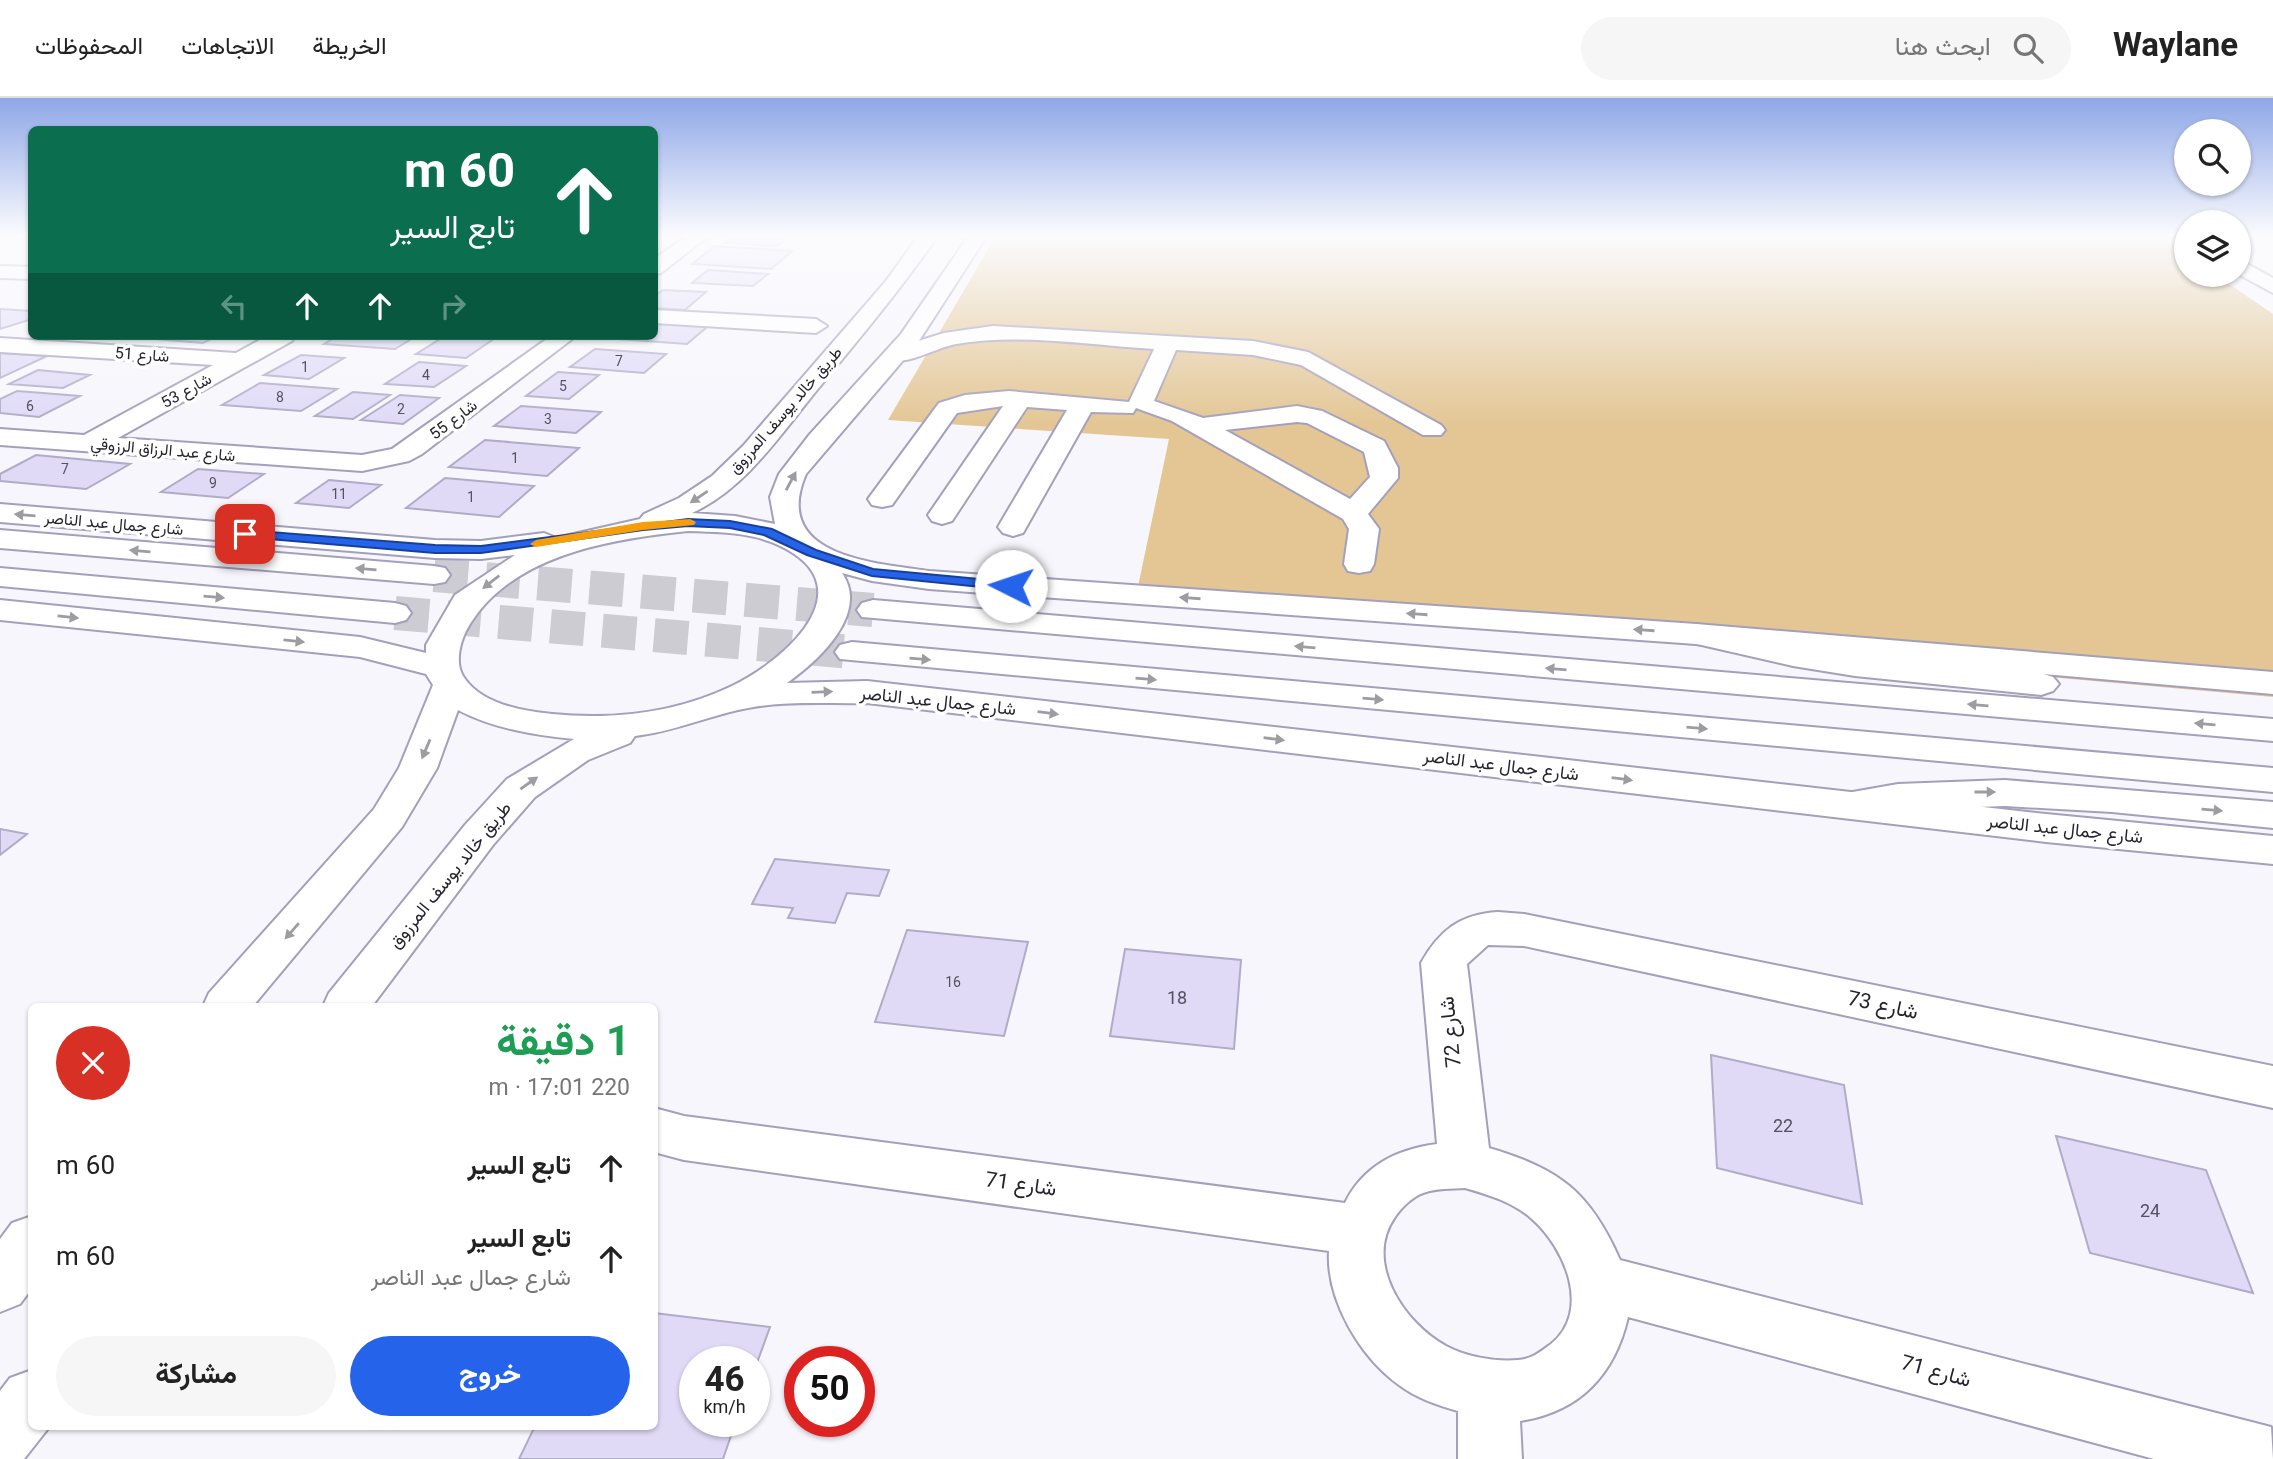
<!DOCTYPE html>
<html lang="ar">
<head>
<meta charset="utf-8">
<style>
	:root { --surface:#fff; --page:#f6f6f6; --text:#222; --muted:#767676; --line:#e0e0e0; --accent:#2563eb }
	body { margin:0; font-family:Georgia,Vazirmatn,serif; background:var(--page); color:var(--text); direction:rtl; height:100vh; display:flex; flex-direction:column; font-size:26px; white-space:nowrap }
	* { box-sizing:border-box; margin:0 }
	p { font-size:23px; color:var(--muted) }
	.icon { flex:none; width:38px; height:38px; fill:none; stroke:currentColor; stroke-width:2; stroke-linecap:round; stroke-linejoin:round }
	.map { position:relative; flex:1; overflow:hidden; direction:ltr }
	.panel { position:absolute; left:28px; top:905px; width:630px; height:427px; display:flex; flex-direction:column; background:var(--surface); border-radius:10px; box-shadow:0 2px 5px #0004; direction:rtl }
	.panel>* { flex:none }
	.guide { position:absolute; left:28px; top:28px; width:630px; height:214px; border-radius:10px; box-shadow:0 2px 5px #0004; direction:rtl; background:#0b6e4f; color:#fff; overflow:hidden }
	.tools { position:absolute; left:2174px; top:21px; display:grid; gap:14px }
	.tools a { display:grid; place-items:center; width:77px; height:77px; border-radius:50%; background:var(--surface); box-shadow:0 2px 5px #0004; font-size:35px }
	.speed { position:absolute; left:679px; top:1248px; display:flex; gap:14px; font-size:35px; font-weight:700; text-align:center }
	.speed>* { display:grid; place-content:center; width:91px; height:91px; border-radius:50%; background:var(--surface); box-shadow:0 2px 5px #0004; line-height:1 }
	.speed small { font-size:18px; font-weight:400 }
	.speed .limit { border:10px solid #d22; background:#fff; color:#111 }
	.pin { position:absolute; display:grid; place-items:center; width:60px; height:60px; color:#fff; margin:-30px; border-radius:14px; box-shadow:0 4px 10px #0006 }
	.me { position:absolute; width:77px; margin:-38px; rotate:274deg; stroke-linejoin:round; filter:drop-shadow(0 0 5px #0008) }
	.turn { display:flex; align-items:center; gap:24px; height:147px; padding:0 28px; font-size:32px }
	.turn .icon { width:91px; height:91px; stroke-width:2.5 }
	.turn b { display:block; font-size:49px; line-height:60px }
	.lanes { display:flex; align-items:center; height:66px; padding:0 28px; background:#0003; justify-content:center; gap:35px; direction:ltr }
	.lanes .off { opacity:.35 }
	.round { display:grid; place-items:center; flex:none; width:74px; height:74px; border-radius:37px; background:var(--page) }
	.headline { display:flex; align-items:center; justify-content:space-between; height:119px; padding:0 28px }
	h1 { font-size:42px; font-weight:700; line-height:52px; color:#1e9e55 }
	.button { display:flex; gap:14px; margin-top:auto; padding:14px 28px }
	.button a { flex:1; height:80px; border-radius:42px; background:var(--accent); color:#fff; font-size:28px; font-weight:700; line-height:80px; text-align:center }
	.button a+a { background:var(--page); color:var(--text) }
	ul { padding:0; list-style:none }
	li { display:flex; align-items:center; gap:21px; height:91px; padding:0 28px }
	li div { flex:1 }
	li b { display:block; font-size:26px }
	li em { font-style:normal }
	header { display:flex; align-items:center; gap:42px; box-sizing:border-box; height:98px; padding:0 35px; background:var(--surface); border-bottom:2px solid var(--line) }
	header strong { font-size:33px }
	nav { display:flex; gap:38px; margin-inline-start:auto; font-size:24px }
	.search { width:490px; height:63px; background:var(--page); display:flex; align-items:center; gap:18px; box-sizing:border-box; padding:0 24px; border-radius:38px; color:var(--muted); font-size:26px }
	.map>svg:first-child { display:block }
	.green { fill:#e3c694 }
	.building { fill:#e0daf7; stroke:#b0abc6; stroke-width:2 }
	.lines { fill:none; stroke-linecap:round; stroke-linejoin:round }
	.highway-tunnel { stroke:#cdccd3; stroke-width:34; stroke-dasharray:34 18; stroke-linecap:butt }
	.minor-casing { stroke:#a49fba; stroke-width:4 }
	.major-casing { stroke:#a49fba; stroke-width:4 }
	.highway-casing { stroke:#a49fba; stroke-width:4 }
	.minor { fill:#fff; fill-rule:evenodd }
	.major { fill:#fff; fill-rule:evenodd }
	.highway { fill:#fff; fill-rule:evenodd }
	.oneway { fill:#9d9ca0 }
	.route { fill:#2563eb; stroke:#184099; stroke-width:2 }
	.slow { fill:#f59e0b }
	.labels { text-anchor:middle; stroke-width:7; stroke-linejoin:round; paint-order:stroke }
	.number-label { font-size:14px; fill:#545160 }
	.far-street-label { font-size:16px; fill:#25232d; stroke:#fff }
	.street-label { font-size:18px; fill:#25232d; stroke:#fff }
	.near-number-label { font-size:18px; fill:#545160 }
	.near-street-label { font-size:21px; fill:#25232d; stroke:#fff }
</style>
</head>
<body>
<header>
<strong>Waylane</strong>
<div class="search"><svg class="icon" aria-label="search" viewBox="0 0 24 24"><circle cx="10" cy="10" r="6"/><path d="M15 15l6 6"/></svg>ابحث هنا</div>
<nav><a>الخريطة</a><a>الاتجاهات</a><a>المحفوظات</a></nav>
</header>
<div class="map">
<svg width="2273" height="1361" viewBox="0 0 2273 1361">
	<rect width="100%" height="100%" fill="#f7f6fc"/>
	<!-- green -->
	<path class="green" d="M997 136H2157L2186 156V177H2216L2273 216V599L1136 498 1169 341 888 322Z"/>
	<!-- building -->
	<path class="building" d="M735 136H791L777 148 723 145Z
		M715 148 792 153 771 171 692 166Z
		M708 172 768 176 753 188 692 185Z
		M663 192 706 194 685 212 654 210V198Z
		M0 211 32 213V221L0 231Z
		M654 220 713 224 687 246 603 240 654 238Z
		M119 238H217L203 245Z
		M338 238H416L395 251 324 246Z
		M445 238H465L495 240 466 260 416 256Z
		M595 251 666 256 644 275 570 269Z
		M0 255 47 258 0 280Z
		M301 257 344 260 309 281 264 277Z
		M419 264 466 268 434 289 385 286Z
		M38 272 90 277 63 290 9 286Z
		M558 274 599 277 569 301 526 298Z
		M260 285 337 291 301 313 222 307Z
		M17 293 80 298 39 319 0 315V301Z
		M353 294 390 297 353 321 315 318Z
		M400 297 439 300 403 326 361 322Z
		M521 308 601 314 576 335 494 328Z
		M485 342 579 350 547 378 449 369Z
		M36 357 130 366 86 391 0 383V376Z
		M198 371 264 376 228 400 161 394Z
		M445 380 534 388 499 419 406 410Z
		M329 382 381 387 349 410 296 405Z
		M0 731 27 736 0 757Z
		M775 761 889 772 879 798 847 795 835 825 788 820 793 810 752 806Z
		M907 832 1028 844 1004 938 875 924Z
		M1125 851 1241 862 1234 951 1110 938Z
		M1711 957 1844 987 1862 1106 1717 1070Z
		M2056 1038 2206 1072 2253 1195 2090 1155Z
		M654 1215 770 1229 754 1273V1264H695V1323H736L723 1361H519L535 1328H654Z"/>
	<g class="lines">
		<!-- highway-tunnel -->
		<path class="highway-tunnel" d="M434 477 873 512
			M395 515 852 554"/>
		<!-- minor casing -->
		<g class="minor-casing">
			<path id="minor" d="M690 136H711L661 175 654 177V161Z
				M2238 161 2273 180V195L2238 176Z
				M0 168 32 169V181L0 180Z
				M654 212 816 221 827 228 816 235 654 225Z
				M993 228 1253 243 1308 254 1441 327 1445 332 1441 337H1423L1301 267 1253 257 1176 252 1154 303 1203 320 1297 308 1322 313 1384 343 1398 370V380L1368 416 1379 431 1374 466 1370 473 1359 475 1348 473 1344 466 1349 431 1343 421 1172 323 1136 310 1133 315 1091 314 1023 435 1013 438 1003 435 998 429 1067 312 1027 309 952 423 942 426 932 423 928 417 1003 308 957 315 892 407 882 409 872 407 868 401 939 305 965 297 1009 293 1129 304 1154 251C1089 247 1019 235 956 246 935 250 909 267 889 262L885 257 889 252 944 235ZM1297 324 1307 325 1364 354 1370 379 1350 401 1225 332Z
				M267 238H295L292 243 118 340 362 357 392 351 551 238H576L422 356 409 363 362 373 0 347V331L84 337 213 267 0 254V240L236 255Z
				M1498 814 1524 816 2273 968V1010L1524 848 1488 847 1467 866 1489 1050C1560 1071 1590 1094 1620 1162L2271 1329 2273 1361H2154L1628 1219C1615 1276 1580 1314 1520 1323L1522 1361H1458V1313C1437 1307 1416 1300 1399 1287 1360 1259 1326 1202 1329 1153L684 1062 654 1054V1010L684 1018 1345 1105C1363 1068 1397 1051 1437 1046L1421 865C1439 833 1460 816 1498 814ZM1465 1090C1489 1097 1513 1104 1532 1121 1565 1150 1592 1213 1551 1246 1540 1254 1532 1261 1518 1262 1496 1264 1466 1259 1446 1248 1404 1225 1363 1164 1395 1119 1401 1110 1412 1099 1423 1095 1436 1090 1451 1091 1465 1090Z"/>
		</g>
		<!-- major casing -->
		<g class="major-casing">
			<path id="major" d="M920 136H939C901 191 859 241 817 292 781 336 745 391 692 415L735 418 775 426 770 399 779 376 810 336 901 236 970 136H988L917 246 806 376C770 459 875 465 929 473L1696 526 2273 574V596L1696 546 929 491 872 483 842 475C870 516 818 563 787 585L867 583 2046 716 2273 738V766L2046 744 867 605C825 606 779 602 738 612 703 620 671 634 635 638L630 645 588 662 535 699 493 747 372 908H323L329 895 465 727 507 681 574 641C534 637 495 631 458 612L437 670 402 729 253 908H203L209 895 374 711 399 670 433 587 426 576 360 559 0 522V502L360 539 426 555V547L455 497 515 457 481 461 435 460 0 424V406L435 442 481 443 544 435 556 440 640 421 644 416 679 400 712 378 743 348 886 183ZM688 433C715 434 746 434 771 444 871 484 790 560 732 588 676 615 613 622 552 616 522 613 480 606 463 578 455 565 460 545 466 533 507 457 610 441 688 433Z
				M32 1118V1190L20 1206 0 1214V1141L12 1125Z
				M32 1272V1328H50L24 1361H0V1293L10 1280Z"/>
		</g>
		<!-- highway casing -->
		<g class="highway-casing">
			<path id="highway" d="M0 432 434 468 445 470 450 477 445 484 434 486 0 450Z
				M0 470 395 505 406 508 411 515 406 522 395 525 0 488Z
				M873 502 2273 621V643L862 519 857 512 862 505Z
				M1696 526 1855 558 2041 575 2053 579 2059 586 2053 593 2041 597 1855 578 1793 568 1684 543 1679 536 1684 529Z
				M852 544 2273 670V694L840 561 835 554 840 547Z
				M2005 682 2273 704V730L2112 714 2005 708 1898 712 1844 720 1830 716 1824 707 1830 698 1898 686Z"/>
		</g>
		<!-- minor -->
		<use href="#minor" class="minor"/>
		<!-- major -->
		<use href="#major" class="major"/>
		<!-- highway -->
		<use href="#highway" class="highway"/>
	</g>
	<!-- one-way arrows -->
	<defs><path id="oneway-solid" d="M-6-.8H1V-3.2L6.5 0L1 3.2V.8H-6Z" transform="scale(1.75)"/></defs>
	<g class="oneway">
		<use href="#oneway-solid" transform="translate(791 383) rotate(-62)"/>
		<use href="#oneway-solid" transform="translate(699 399) rotate(146)"/>
		<use href="#oneway-solid" transform="translate(25 417) rotate(-175)"/>
		<use href="#oneway-solid" transform="translate(140 453) rotate(-175)"/>
		<use href="#oneway-solid" transform="translate(366 471) rotate(-175)"/>
		<use href="#oneway-solid" transform="translate(491 484) rotate(142)"/>
		<use href="#oneway-solid" transform="translate(214 499) rotate(5)"/>
		<use href="#oneway-solid" transform="translate(1190 500) rotate(-176)"/>
		<use href="#oneway-solid" transform="translate(1417 516) rotate(-176)"/>
		<use href="#oneway-solid" transform="translate(68 519) rotate(6)"/>
		<use href="#oneway-solid" transform="translate(1644 532) rotate(-176)"/>
		<use href="#oneway-solid" transform="translate(294 543) rotate(6)"/>
		<use href="#oneway-solid" transform="translate(1305 549) rotate(-175)"/>
		<use href="#oneway-solid" transform="translate(920 561) rotate(5)"/>
		<use href="#oneway-solid" transform="translate(1556 571) rotate(-175)"/>
		<use href="#oneway-solid" transform="translate(1146 581) rotate(5)"/>
		<use href="#oneway-solid" transform="translate(822 594) rotate(-2)"/>
		<use href="#oneway-solid" transform="translate(1373 601) rotate(5)"/>
		<use href="#oneway-solid" transform="translate(1978 607) rotate(-175)"/>
		<use href="#oneway-solid" transform="translate(1048 615) rotate(7)"/>
		<use href="#oneway-solid" transform="translate(2205 626) rotate(-175)"/>
		<use href="#oneway-solid" transform="translate(1697 630) rotate(5)"/>
		<use href="#oneway-solid" transform="translate(1274 641) rotate(7)"/>
		<use href="#oneway-solid" transform="translate(426 651) rotate(113)"/>
		<use href="#oneway-solid" transform="translate(1622 681) rotate(7)"/>
		<use href="#oneway-solid" transform="translate(529 685) rotate(-35)"/>
		<use href="#oneway-solid" transform="translate(1985 694)"/>
		<use href="#oneway-solid" transform="translate(2212 712) rotate(5)"/>
		<use href="#oneway-solid" transform="translate(292 833) rotate(131)"/>
	</g>
	<!-- sky -->
	<linearGradient id="sky" x2="0" y2="1"><stop stop-color="#8ea7e7"/><stop offset="0.42" stop-color="#fbfbfe"/><stop offset="1" stop-color="#fbfbfe" stop-opacity="0"/></linearGradient>
	<rect width="2273" height="327" fill="url(#sky)"/>
	<!-- route -->
	<path class="route" d="M688 421 730 423 772 431 816 452 873 471 1011 484 1017 488 1011 492 872 478 807 457 764 437 730 430 688 428 643 432 481 455H435L245 439 239 436 245 432 435 447 481 448Z"/>
	<!-- slow -->
	<path class="slow" d="M690 421 696 424 694 427 643 432 536 449 530 446 536 442 643 424Z"/>
	<g class="labels">
		<!-- number labels -->
		<g class="number-label">
			<text x="619" y="268">7</text>
			<text x="305" y="274">1</text>
			<text x="426" y="282">4</text>
			<text x="563" y="293">5</text>
			<text x="280" y="304">8</text>
			<text x="30" y="313">6</text>
			<text x="401" y="316">2</text>
			<text x="548" y="326">3</text>
			<text x="515" y="365">1</text>
			<text x="65" y="376">7</text>
			<text x="213" y="390">9</text>
			<text x="339" y="401">11</text>
			<text x="471" y="404">1</text>
			<text x="953" y="889">16</text>
		</g>
		<!-- far-street labels -->
		<g class="far-street-label">
			<text transform="translate(142 256) rotate(4)" y="6">شارع 51</text>
			<text transform="translate(186 292) rotate(-29)" y="6">شارع 53</text>
			<text transform="translate(785 312) rotate(-49)" y="6">طريق خالد يوسف المرزوق</text>
			<text transform="translate(453 321) rotate(-37)" y="6">شارع 55</text>
			<text transform="translate(163 351) rotate(5)" y="6">شارع عبد الرزاق الرزوقي</text>
			<text transform="translate(114 425) rotate(5)" y="6">شارع جمال عبد الناصر</text>
		</g>
		<!-- street labels -->
		<g class="street-label">
			<text transform="translate(938 603) rotate(6)" y="6">شارع جمال عبد الناصر</text>
			<text transform="translate(1501 667) rotate(7)" y="6">شارع جمال عبد الناصر</text>
			<text transform="translate(2065 731) rotate(6)" y="6">شارع جمال عبد الناصر</text>
			<text transform="translate(450 777) rotate(-51)" y="6">طريق خالد يوسف المرزوق</text>
		</g>
		<!-- near-number labels -->
		<g class="near-number-label">
			<text x="1177" y="906">18</text>
			<text x="1783" y="1034">22</text>
			<text x="2150" y="1119">24</text>
		</g>
		<!-- near-street labels -->
		<g class="near-street-label">
			<text transform="translate(1883 907) rotate(12)" y="7">شارع 73</text>
			<text transform="translate(1450 934) rotate(-96)" y="7">شارع 72</text>
			<text transform="translate(1021 1086) rotate(8)" y="7">شارع 71</text>
			<text transform="translate(1936 1273) rotate(15)" y="7">شارع 71</text>
		</g>
	</g>
</svg>
<div class="tools">
<a><svg class="icon" aria-label="search" viewBox="0 0 24 24"><circle cx="10" cy="10" r="6"/><path d="M15 15l6 6"/></svg></a>
<a><svg class="icon" aria-label="layers" viewBox="0 0 24 24"><path d="M12 4l9 5-9 5-9-5zM3 14l9 5 9-5"/></svg></a>
</div>
<div class="speed"><div>46<small>km/h</small></div><div class="limit">50</div></div>
<div class="pin" style="left:245px;top:436px;background:#d93025"><svg class="icon" aria-label="arrive" viewBox="0 0 24 24"><path d="M6 21V4h12l-3 4 3 4H6"/></svg></div>
<svg class="me" style="left:1011px;top:488px" viewBox="-20 -20 40 40"><circle r="19" fill="#fff"/><path d="M0-13L10 11 0 6-10 11z" fill="#2563eb"/></svg>
<div class="guide">
<div class="turn"><svg class="icon" aria-label="ahead" viewBox="0 0 24 24"><path d="M12 20V5M6 11l6-6 6 6"/></svg><div><b>60 m</b>تابع السير</div></div>
<div class="lanes"><svg class="icon off" aria-label="left" viewBox="0 0 24 24"><path d="M17 20v-9H6M10 6l-5 5 5 5"/></svg><svg class="icon" aria-label="ahead" viewBox="0 0 24 24"><path d="M12 20V5M6 11l6-6 6 6"/></svg><svg class="icon" aria-label="ahead" viewBox="0 0 24 24"><path d="M12 20V5M6 11l6-6 6 6"/></svg><svg class="icon off" aria-label="right" viewBox="0 0 24 24"><path d="M7 20v-9h11M14 6l5 5-5 5"/></svg></div>
</div>
<section class="panel">
<div class="headline"><div><h1>1 دقيقة</h1><p>220 m · 17:01</p></div><a class="round" style="background:#d93025;color:#fff"><svg class="icon" aria-label="close" viewBox="0 0 24 24"><path d="M6 6l12 12M18 6L6 18"/></svg></a></div>
<ul>
<li><svg class="icon" aria-label="ahead" viewBox="0 0 24 24"><path d="M12 20V5M6 11l6-6 6 6"/></svg><div><b>تابع السير</b></div><em>60 m</em></li>
<li><svg class="icon" aria-label="ahead" viewBox="0 0 24 24"><path d="M12 20V5M6 11l6-6 6 6"/></svg><div><b>تابع السير</b><p>شارع جمال عبد الناصر</p></div><em>60 m</em></li>
</ul>
<div class="button"><a>خروج</a><a>مشاركة</a></div>
</section>
</div>
</body>
</html>
